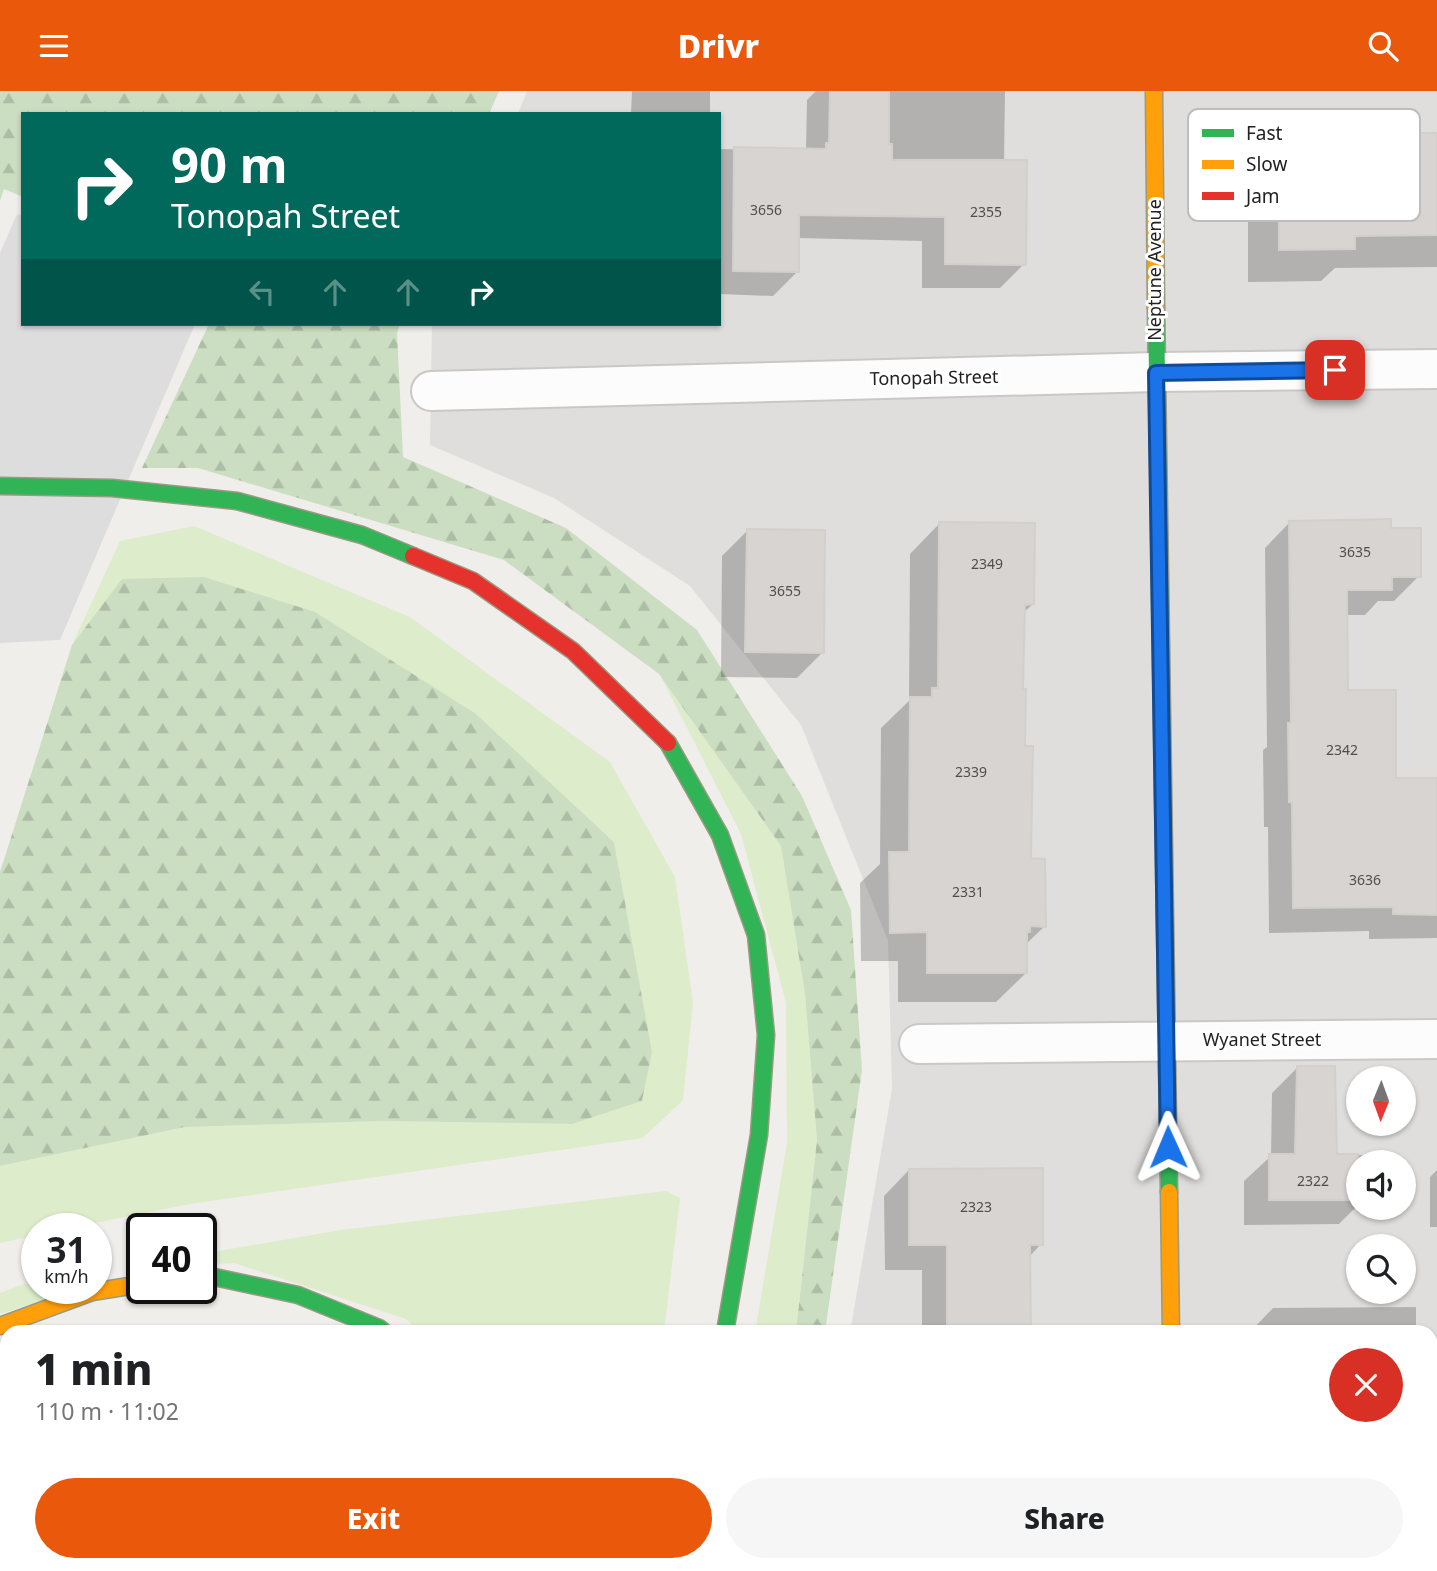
<!DOCTYPE html>
<html lang="en">
<head>
<meta charset="utf-8">
<style>
	:root { --surface:#fff; --page:#f6f6f6; --text:#202124; --muted:#757577; --accent:#ea580c }
	body { margin:0; font-family:"Noto Sans",sans-serif; background:var(--page); color:var(--text); height:100vh; display:flex; flex-direction:column; font-size:26px; white-space:nowrap }
	* { box-sizing:border-box; margin:0 }
	p { font-size:23px; color:var(--muted) }
	.icon { flex:none; width:38px; height:38px; fill:none; stroke:currentColor; stroke-width:2; stroke-linecap:round; stroke-linejoin:round }
	.map { position:relative; flex:1; overflow:hidden }
	.panel { position:absolute; left:0px; top:1234px; width:1438px; height:247px; display:flex; flex-direction:column; background:var(--surface); border-radius:21px 21px 0 0; box-shadow:0 2px 5px #0004 }
	.panel>* { flex:none }
	.banner { position:absolute; left:21px; top:21px; width:700px; height:214px; border-radius:0px; box-shadow:0 2px 5px #0004; background:#00695c; color:#fff; overflow:hidden }
	.needle { width:46px; rotate:181deg }
	.buttons { position:absolute; left:1346px; top:975px; display:grid; gap:14px }
	.buttons a { display:grid; place-items:center; width:70px; height:70px; border-radius:50%; background:var(--surface); box-shadow:0 2px 5px #0004; font-size:35px }
	.speed { position:absolute; left:21px; top:1122px; display:flex; gap:14px; font-size:35px; font-weight:700; text-align:center }
	.speed>* { display:grid; place-content:center; width:91px; height:91px; border-radius:50%; background:var(--surface); box-shadow:0 2px 5px #0004; line-height:1 }
	.speed small { font-size:18px; font-weight:400 }
	.speed .limit { border:4px solid #111; border-radius:10px; background:#fff; color:#111 }
	.pin { position:absolute; display:grid; place-items:center; width:60px; height:60px; color:#fff; margin:-30px; border-radius:14px; box-shadow:0 4px 10px #0006 }
	.me { position:absolute; width:77px; margin:-38px; rotate:359deg; stroke-linejoin:round; filter:drop-shadow(0 0 5px #0008) }
	.turn { display:flex; align-items:center; gap:24px; height:147px; padding:0 35px; font-size:32px }
	.turn .icon { width:91px; height:91px; stroke-width:2.5 }
	.turn b { display:block; font-size:49px; line-height:60px }
	.lanes { display:flex; align-items:center; height:66px; padding:0 35px; background:#0003; justify-content:center; gap:35px; direction:ltr }
	.lanes .off { opacity:.35 }
	.round { display:grid; place-items:center; flex:none; width:74px; height:74px; border-radius:37px; background:var(--page) }
	.head { display:flex; align-items:center; justify-content:space-between; height:119px; padding:0 35px }
	h1 { font-size:42px; font-weight:800; line-height:52px }
	.button { display:flex; gap:14px; margin-top:auto; padding:14px 35px }
	.button a { flex:1; height:80px; border-radius:42px; background:var(--accent); color:#fff; font-size:28px; font-weight:800; line-height:80px; text-align:center }
	.button a+a { background:var(--page); color:var(--text) }
	header { display:flex; justify-content:space-between; align-items:center; height:91px; padding:0 35px; background:var(--accent); color:#fff; font-size:32px; font-weight:800 }
	.map>svg:first-child { display:block }
	.residential { fill:#dfdedc; fill-rule:evenodd }
	.grass { fill:#ddeccb }
	.forest { fill:url(#forest-firs) }
	.pier { fill:#dedddd }
	.shadow { fill:#0003 }
	.building { fill:#d7d4d2; stroke:#d3d0cc; stroke-width:2 }
	.lines { fill:none; stroke-linecap:round; stroke-linejoin:round }
	.street-casing { stroke:#c9c8c7; stroke-width:42 }
	.fast-casing { stroke:#999a82; stroke-width:19 }
	.slow-casing { stroke:#999a82; stroke-width:19 }
	.jam-casing { stroke:#999a82; stroke-width:19 }
	.street { stroke:#fdfcfc; stroke-width:38 }
	.fast { stroke:#30b455; stroke-width:16 }
	.slow { stroke:#ff9f0a; stroke-width:16 }
	.jam { stroke:#e5322d; stroke-width:16 }
	.route-casing { stroke:#114b97; stroke-width:18 }
	.route { stroke:#1a73e8; stroke-width:12 }
	.labels { text-anchor:middle; stroke-width:6; stroke-linejoin:round; paint-order:stroke }
	.number-label { font-size:14px; fill:#4f4e4e }
	.street-label { font-size:18px; fill:#222; stroke:#fff }
	.key { fill:#fff; stroke:#bdbdbd; stroke-width:2 }
	.key-label { font-size:19px; fill:#222 }
</style>
</head>
<body>
<header><svg class="icon" aria-label="menu" viewBox="0 0 24 24"><path d="M4 6h16M4 12h16M4 18h16"/></svg>Drivr<svg class="icon" aria-label="search" viewBox="0 0 24 24"><circle cx="10" cy="10" r="6"/><path d="M15 15l6 6"/></svg></header>
<div class="map">
<svg width="1437" height="1480" viewBox="0 0 1437 1480">
	<defs>
		<pattern id="forest-firs" width="22" height="20" patternUnits="userSpaceOnUse" patternTransform="scale(1.75)"><rect width="22" height="20" fill="#cbdec1"/><path d="M5 1l3.5 6h-7zM16 11l3.5 6h-7z" fill="#aebea6"/></pattern>
	</defs>
	<rect width="100%" height="100%" fill="#f0eeeb"/>
	<!-- residential -->
	<path class="residential" d="M527 0H1437V1480H806L807 1474H1432V1241H850L892 998 888 850 801 634 690 495 554 407 430 354 432 233H719V23H518ZM1358 987H1404V1032H1358ZM1358 1071H1404V1116H1358ZM1358 1155H1404V1200H1358Z"/>
	<!-- grass -->
	<path class="grass" d="M194 435 410 526 610 671 675 786 693 912 683 1009 643 1047 190 1113 69 1137 37 1138V1144L0 1152V1075L185 1036 383 1030 572 1033 642 1010 652 961 614 751 476 623 123 488 72 554 120 450Z
		M659 582 781 755 805 903 817 1049 796 1241H755L787 1052 786 912 741 743Z
		M666 1100 680 1107 664 1241H419L406 1228 234 1172 201 1174V1163L341 1139Z
		M37 1190V1197H82L0 1223V1202L24 1193Z
		M7 1311V1377L0 1382V1314Z
		M361 1474H497L500 1480H365Z
		M585 1474H664L663 1480H588Z"/>
	<!-- forest -->
	<path class="forest" d="M0 0H499L489 23H23V106L4 98 0 110Z
		M209 233H400L397 242 403 366 566 437 697 539 802 705 851 819 862 979 825 1241H796L817 1049 805 903 781 755 659 583 504 469 198 377H142Z
		M204 486 315 521 476 623 614 751 652 961 642 1010 572 1033 383 1030 185 1036 0 1075V781L72 554 122 488Z
		M7 1377V1474H361L365 1480H0V1382Z"/>
	<!-- pier -->
	<path class="pier" d="M17 123 23 125V233H195L60 549 0 552V162Z"/>
	<!-- shadow -->
	<path class="shadow" d="M632 0H710V23H631Z
		M816 0H1005L1004 71 1024 173 1000 197H922V150L797 147V181L773 205 719 203V58L806 60 807 9Z
		M1437 42V176L1335 177 1321 190 1248 191V75L1280 43Z
		M1290 431 1390 439 1419 485 1394 510H1378L1365 524H1346L1347 601 1395 762H1437V847L1369 848V840L1269 842 1268 736H1264L1263 659 1267 656 1265 457Z
		M939 433 1033 513 1023 522 1022 600 1024 657 1029 769 1045 835 1025 854 1026 882 996 911H898V870H861L860 792 880 773 881 637 909 610 910 463Z
		M747 440 822 562 797 587 721 586 722 465Z
		M1297 977 1336 1065 1364 1064V1071H1358V1114L1339 1133 1244 1134V1090L1271 1065 1272 1002Z
		M909 1079 1041 1153 1029 1166 1030 1241H922V1179H885L884 1105Z
		M1437 1079V1136H1430V1086Z
		M1416 1216V1241H1250L1273 1217Z
		M1432 1408H1437V1480H1280V1474H1432Z
		M900 1474H1041V1480H900Z"/>
	<!-- building -->
	<path class="building" d="M830 0H889V53H892V69H1027L1026 174 945 173V126L799 124V181L733 180 734 56 826 58V52H829Z
		M1354 40V42H1437V144L1355 145V158L1279 159V41Z
		M1391 428V437H1421V486H1392V499H1347L1348 599H1396V687H1437V824L1393 823V816L1293 817 1292 711H1289L1288 632H1291L1289 430Z
		M939 431 1035 432 1034 513 1025 514 1023 598H1026L1025 655H1033L1031 767 1045 768 1046 836 1030 835V841H1027V882H927V841L890 842 889 761H909L910 606H932V597H938Z
		M747 438 825 439 824 562 745 561Z
		M1297 975H1335L1337 1063H1358V1109H1269V1063H1295Z
		M1043 1077V1154H1030L1031 1241H947V1154H909V1078Z"/>
	<g class="lines">
		<!-- street casing -->
		<g class="street-casing">
			<path id="street" d="M431 300 1156 281 1437 278
				M919 953 1437 948
				M1174 1474 1175 1480"/>
		</g>
		<!-- fast casing -->
		<g class="fast-casing">
			<path id="fast" d="M1156 217 1169 1101
				M0 395 112 397 237 410 362 444 413 465
				M668 652 720 744 756 844 766 944 759 1044 725 1241
				M201 1185 205 1184 298 1204 379 1237 384 1241
				M568 1474 570 1480
				M683 1480 684 1474"/>
		</g>
		<!-- slow casing -->
		<g class="slow-casing">
			<path id="slow" d="M1154 0 1156 217
				M1169 1101 1171 1241
				M0 1235 92 1201 142 1193"/>
		</g>
		<!-- jam casing -->
		<g class="jam-casing">
			<path id="jam" d="M413 465 473 490 573 560 668 652"/>
		</g>
		<!-- street -->
		<use href="#street" class="street"/>
		<!-- fast -->
		<use href="#fast" class="fast"/>
		<!-- slow -->
		<use href="#slow" class="slow"/>
		<!-- jam -->
		<use href="#jam" class="jam"/>
	</g>
	<g class="lines">
		<!-- route casing -->
		<g class="route-casing">
			<path id="route" d="M1168 1056 1156 282 1335 279"/>
		</g>
		<!-- route -->
		<use href="#route" class="route"/>
	</g>
	<g class="labels">
		<!-- number labels -->
		<g class="number-label">
			<text x="766" y="124">3656</text>
			<text x="986" y="126">2355</text>
			<text x="1355" y="466">3635</text>
			<text x="987" y="478">2349</text>
			<text x="785" y="505">3655</text>
			<text x="1342" y="664">2342</text>
			<text x="971" y="686">2339</text>
			<text x="1365" y="794">3636</text>
			<text x="968" y="806">2331</text>
			<text x="1313" y="1095">2322</text>
			<text x="976" y="1121">2323</text>
		</g>
		<!-- street labels -->
		<g class="street-label">
			<text transform="translate(1155 179) rotate(-90)" y="6">Neptune Avenue</text>
			<text transform="translate(934 287) rotate(-1)" y="6">Tonopah Street</text>
			<text x="1262" y="955">Wyanet Street</text>
		</g>
	</g>
	<!-- legend -->
	<rect x="1188" y="18" width="232" height="112" rx="10" class="key"/>
	<rect x="1202" y="38" width="32" height="8" fill="#30b455"/>
	<rect x="1202" y="69" width="32" height="9" fill="#ff9f0a"/>
	<rect x="1202" y="101" width="32" height="8" fill="#e5322d"/>
	<g class="key-label">
		<text x="1246" y="49">Fast</text>
		<text x="1246" y="80">Slow</text>
		<text x="1246" y="112">Jam</text>
	</g>
</svg>
<div class="buttons">
<a><svg class="needle" viewBox="-14 -14 28 28"><path d="M0-13l5 13h-10z" fill="#e53935"/><path d="M0 13l5-13h-10z" fill="#757577"/></svg></a>
<a><svg class="icon" aria-label="sound" viewBox="0 0 24 24"><path d="M4 9h4l5-4v14l-5-4H4zM17 9q2 3 0 6"/></svg></a>
<a><svg class="icon" aria-label="search" viewBox="0 0 24 24"><circle cx="10" cy="10" r="6"/><path d="M15 15l6 6"/></svg></a>
</div>
<div class="speed"><div>31<small>km/h</small></div><div class="limit">40</div></div>
<div class="pin" style="left:1335px;top:279px;background:#d93025"><svg class="icon" aria-label="arrive" viewBox="0 0 24 24"><path d="M6 21V4h12l-3 4 3 4H6"/></svg></div>
<svg class="me" style="left:1168px;top:1056px" viewBox="-20 -20 40 40"><path d="M0-17L14 15 0 8-14 15z" fill="#1a73e8" stroke="#fff" stroke-width="4"/></svg>
<div class="banner">
<div class="turn"><svg class="icon" aria-label="right" viewBox="0 0 24 24"><path d="M7 20v-9h11M14 6l5 5-5 5"/></svg><div><b>90 m</b>Tonopah Street</div></div>
<div class="lanes"><svg class="icon off" aria-label="left" viewBox="0 0 24 24"><path d="M17 20v-9H6M10 6l-5 5 5 5"/></svg><svg class="icon off" aria-label="ahead" viewBox="0 0 24 24"><path d="M12 20V5M6 11l6-6 6 6"/></svg><svg class="icon off" aria-label="ahead" viewBox="0 0 24 24"><path d="M12 20V5M6 11l6-6 6 6"/></svg><svg class="icon" aria-label="right" viewBox="0 0 24 24"><path d="M7 20v-9h11M14 6l5 5-5 5"/></svg></div>
</div>
<section class="panel">
<div class="head"><div><h1>1 min</h1><p>110 m · 11:02</p></div><a class="round" style="background:#d93025;color:#fff"><svg class="icon" aria-label="close" viewBox="0 0 24 24"><path d="M6 6l12 12M18 6L6 18"/></svg></a></div>
<div class="button"><a>Exit</a><a>Share</a></div>
</section>
</div>
</body>
</html>
